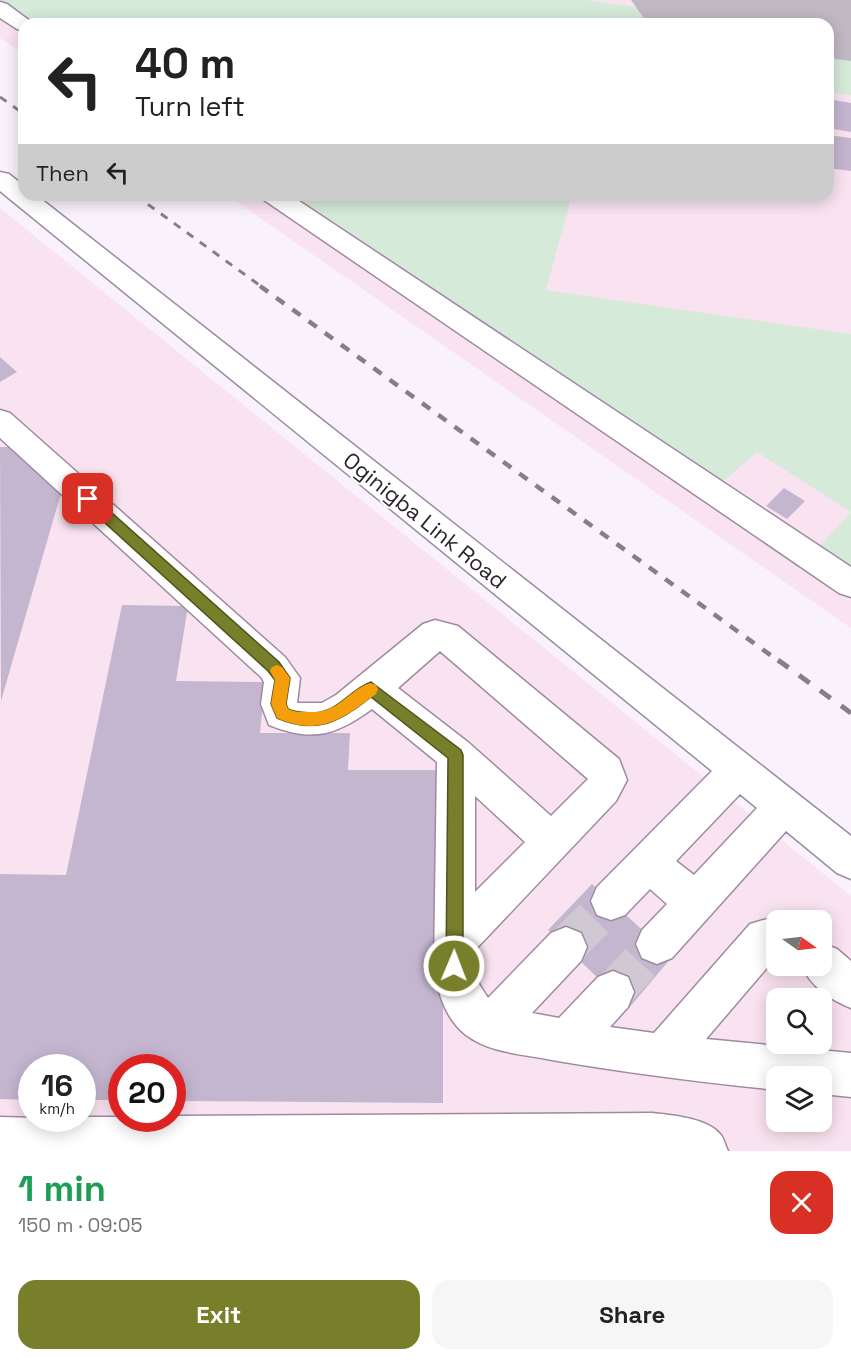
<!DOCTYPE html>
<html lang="en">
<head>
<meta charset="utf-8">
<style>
	:root { --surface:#fff; --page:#f6f6f6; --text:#222; --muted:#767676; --accent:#777f2a }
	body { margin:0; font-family:"Space Grotesk",sans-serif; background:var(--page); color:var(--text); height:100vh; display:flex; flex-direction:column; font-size:22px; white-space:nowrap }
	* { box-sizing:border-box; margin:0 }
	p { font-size:20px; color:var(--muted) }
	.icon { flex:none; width:33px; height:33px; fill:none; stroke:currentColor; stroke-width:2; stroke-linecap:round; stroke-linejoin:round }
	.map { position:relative; height:1151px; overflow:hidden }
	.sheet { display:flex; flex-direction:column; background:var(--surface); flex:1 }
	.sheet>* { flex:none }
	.top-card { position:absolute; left:18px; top:18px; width:816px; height:183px; border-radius:18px; box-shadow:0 3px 15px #0003; background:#fff; color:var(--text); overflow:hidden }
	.needle { width:39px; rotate:104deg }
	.tools { position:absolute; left:766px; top:910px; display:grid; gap:12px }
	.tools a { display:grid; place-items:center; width:66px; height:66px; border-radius:12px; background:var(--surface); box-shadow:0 3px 15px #0003; font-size:30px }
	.speed { position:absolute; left:18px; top:1054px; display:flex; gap:12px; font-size:30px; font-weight:700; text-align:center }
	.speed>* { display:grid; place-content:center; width:78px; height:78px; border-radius:50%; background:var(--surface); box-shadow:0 3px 15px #0003; line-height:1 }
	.speed small { font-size:15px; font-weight:400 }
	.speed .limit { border:9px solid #d22; background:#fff; color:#111 }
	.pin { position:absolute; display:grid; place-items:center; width:51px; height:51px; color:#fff; margin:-26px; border-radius:12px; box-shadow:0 3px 9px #0006 }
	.me { position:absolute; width:66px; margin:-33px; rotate:1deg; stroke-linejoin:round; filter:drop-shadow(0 0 4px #0008) }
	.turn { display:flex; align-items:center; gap:21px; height:126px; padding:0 18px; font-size:27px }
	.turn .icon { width:78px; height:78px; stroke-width:2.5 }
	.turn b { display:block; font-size:42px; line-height:51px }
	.then { display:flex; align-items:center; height:57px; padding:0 18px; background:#0003; gap:12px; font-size:22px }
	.round { display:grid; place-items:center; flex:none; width:63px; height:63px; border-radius:18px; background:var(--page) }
	.headline { display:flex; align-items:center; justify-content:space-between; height:102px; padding:0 18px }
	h1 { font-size:36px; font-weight:700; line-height:45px; color:#1e9e55 }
	.action { display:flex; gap:12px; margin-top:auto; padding:12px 18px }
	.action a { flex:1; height:69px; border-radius:18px; background:var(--accent); color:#fff; font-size:24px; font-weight:700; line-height:69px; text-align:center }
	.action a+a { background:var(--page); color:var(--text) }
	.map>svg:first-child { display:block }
	.industrial { fill:#fae3f0; fill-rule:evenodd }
	.green { fill:#d6ead9 }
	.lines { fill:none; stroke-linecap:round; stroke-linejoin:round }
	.runway { fill:#c0b8c2; fill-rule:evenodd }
	.building { fill:#c5b6d0 }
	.minor-tunnel { stroke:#d0c9d3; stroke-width:40; stroke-dasharray:40 20; stroke-linecap:butt }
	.minor-casing { stroke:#9c8ba2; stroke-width:3 }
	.minor { fill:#fff; fill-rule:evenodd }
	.rail-far2 { stroke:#867f89; stroke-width:3; stroke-dasharray:8 8; stroke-linecap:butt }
	.rail-far1 { stroke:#867f89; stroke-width:4.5; stroke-dasharray:10 10; stroke-linecap:butt }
	.rail { stroke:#867f89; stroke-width:5; stroke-dasharray:13 13; stroke-linecap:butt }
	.route { fill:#777f2a; stroke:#4d531b; stroke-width:1.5 }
	.slow { fill:#f59e0b }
	.labels { text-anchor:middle; stroke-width:4.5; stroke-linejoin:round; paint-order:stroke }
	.street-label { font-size:22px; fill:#2b242e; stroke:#fff }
</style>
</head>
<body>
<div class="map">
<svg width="851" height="1151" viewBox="0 0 851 1151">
	<rect width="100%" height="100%" fill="#f9f2fc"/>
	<!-- industrial -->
	<path class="industrial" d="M0 0H851V628L227 195H828V24H24V54L0 38Z
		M0 208 851 896V1151H0ZM777 921H822V966H777ZM777 999H822V1044H777ZM32 1068H82V1119H32ZM122 1068H172V1119H122ZM777 1077H822V1122H777Z"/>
	<!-- green -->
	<path class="green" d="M0 0H587L755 24H33Z
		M828 34 851 38V95L828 92Z
		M288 195H572L546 290 851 334V570L818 548 851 512 757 452 720 484Z"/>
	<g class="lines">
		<!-- runway -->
		<path class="runway" d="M631 0H851V61L828 58V24H648Z"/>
	</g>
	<!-- building -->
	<path class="building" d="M828 99 851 103V132L828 128Z
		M828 135 851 138V171L828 168Z
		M0 357 17 372 0 382Z
		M0 447H10L61 493 1 701Z
		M784 488 805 501 787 519 766 506Z
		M122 605 188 606 176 681 265 682 260 733H350L348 770H436L435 880 443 879V1103L172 1101V1068H122V1100H82V1068H32V1100L0 1099V874L66 875Z
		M592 884 672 957 629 1008 548 930Z"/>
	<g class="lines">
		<!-- minor-tunnel -->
		<path class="minor-tunnel" d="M566 947 611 901
			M613 992 657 944"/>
		<!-- minor casing -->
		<g class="minor-casing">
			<path id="minor" d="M0 2 7 4 34 24H24V31L17 29 0 18Z
				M0 172 9 174 24 186V195H36L851 836V879L837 873 786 831 672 958 657 964 642 958 636 944 642 930 667 904 650 889 625 915 611 920 597 915 591 901 597 887 712 771 0 191ZM740 794 757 808 694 875 676 861Z
				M261 195H290L851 567V597L839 593 264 200Z
				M0 410 10 413 285 657 300 678 297 703H322L336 695 423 624 435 620 458 626 619 759 627 780 616 801 476 949 479 984 488 998 551 933 566 927 581 933 587 947 581 961 532 1013 559 1018 598 977 613 971 628 977 634 992 628 1007 610 1027 654 1033 750 924 777 916 790 921H777V956L706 1039 851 1053V1097L822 1094V1077H777V1090C701 1082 627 1073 552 1060 523 1054 490 1053 466 1035 445 1019 437 990 434 966L437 762 372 709C335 736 312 742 269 725L261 704 264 682 261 677 0 438ZM440 651 588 779 551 816 469 743 398 688ZM475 796 525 842 475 892Z
				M822 943 837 949 851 961V1008C831 1000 810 986 802 966H822Z
				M652 1113C671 1115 707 1118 720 1134 724 1138 725 1145 728 1151H0V1117L82 1119V1117H122V1119H172V1116Z"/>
		</g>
		<!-- minor -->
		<use href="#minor" class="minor"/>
		<!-- rail-far2 -->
		<path class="rail-far2" d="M0 97 24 114
			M135 195 262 287"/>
		<!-- rail-far1 -->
		<path class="rail-far1" d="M260 286 780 662"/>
		<!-- rail -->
		<path class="rail" d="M778 660 851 713"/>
	</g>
	<!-- route -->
	<path class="route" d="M88 494 93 496 279 662 290 678 286 704 288 709C296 713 303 712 312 713 338 713 349 690 371 682L461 750 463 755V966L461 972 454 974 448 972 446 966 448 758 371 697C340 722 316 735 277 718L271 704 275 680 268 671 83 503 82 499 83 496Z"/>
	<!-- slow -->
	<path class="slow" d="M277 665 282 667 290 678 286 704 288 709C296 713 303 712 312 712 338 713 348 691 370 683L376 685 378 689 376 694C343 719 319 737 277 718L271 704 275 680 270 671 272 667Z"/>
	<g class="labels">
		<!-- street labels -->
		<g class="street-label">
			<text transform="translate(425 520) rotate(39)" y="8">Oginigba Link Road</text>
		</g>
	</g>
</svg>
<div class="tools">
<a><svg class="needle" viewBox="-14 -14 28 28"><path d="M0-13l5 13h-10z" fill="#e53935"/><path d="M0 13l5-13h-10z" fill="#767676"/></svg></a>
<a><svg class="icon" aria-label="search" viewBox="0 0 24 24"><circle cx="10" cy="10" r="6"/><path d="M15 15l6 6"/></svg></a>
<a><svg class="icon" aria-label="layers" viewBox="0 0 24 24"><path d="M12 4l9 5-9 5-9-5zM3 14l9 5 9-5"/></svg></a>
</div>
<div class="speed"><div>16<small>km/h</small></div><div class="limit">20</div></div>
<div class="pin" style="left:88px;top:499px;background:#d93025"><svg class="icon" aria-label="arrive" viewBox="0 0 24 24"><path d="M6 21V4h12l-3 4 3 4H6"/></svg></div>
<svg class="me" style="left:454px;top:966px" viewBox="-20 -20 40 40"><circle r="17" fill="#777f2a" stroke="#fff" stroke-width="3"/><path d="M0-11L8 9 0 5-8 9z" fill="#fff"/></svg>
<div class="top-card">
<div class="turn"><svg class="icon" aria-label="left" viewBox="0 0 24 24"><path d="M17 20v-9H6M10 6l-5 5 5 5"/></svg><div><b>40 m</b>Turn left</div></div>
<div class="then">Then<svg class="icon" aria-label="left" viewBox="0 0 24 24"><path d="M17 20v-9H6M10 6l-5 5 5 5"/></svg></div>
</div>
</div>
<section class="sheet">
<div class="headline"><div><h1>1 min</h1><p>150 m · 09:05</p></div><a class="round" style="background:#d93025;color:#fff"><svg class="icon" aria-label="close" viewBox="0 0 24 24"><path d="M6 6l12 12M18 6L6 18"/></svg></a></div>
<div class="action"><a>Exit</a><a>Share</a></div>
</section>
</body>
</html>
